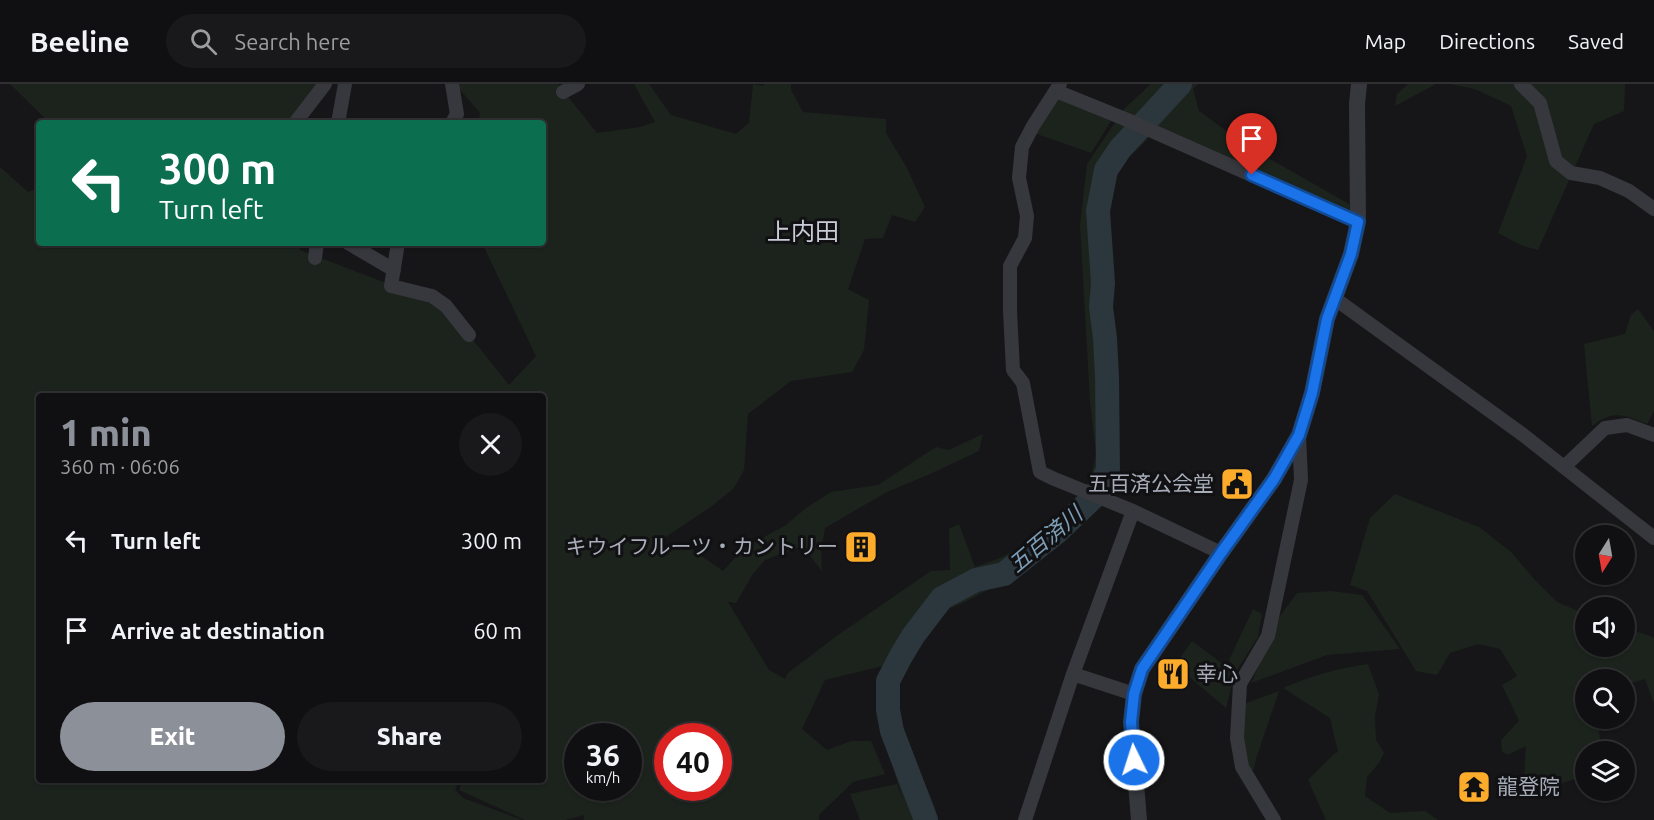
<!DOCTYPE html>
<html lang="en">
<head>
<meta charset="utf-8">
<style>
	:root { --surface:#101012; --page:#19191b; --text:#f1f3f6; --muted:#9c9d9f; --line:#303032; --accent:#8c9099 }
	body { margin:0; font-family:Ubuntu,"Noto Sans JP",sans-serif; background:var(--page); color:var(--text); height:100vh; display:flex; flex-direction:column; font-size:22px; white-space:nowrap }
	* { box-sizing:border-box; margin:0 }
	p { font-size:20px; color:var(--muted) }
	.icon { flex:none; width:33px; height:33px; fill:none; stroke:currentColor; stroke-width:2; stroke-linecap:round; stroke-linejoin:round }
	.map { position:relative; flex:1; overflow:hidden }
	.sheet { position:absolute; left:36px; top:309px; width:510px; height:390px; display:flex; flex-direction:column; background:var(--surface); border-radius:6px; box-shadow:0 2px 4px #0004,0 0 0 2px var(--line) }
	.sheet>* { flex:none }
	.banner { position:absolute; left:36px; top:36px; width:510px; height:126px; border-radius:6px; box-shadow:0 2px 4px #0004,0 0 0 2px var(--line); background:#0b6e4f; color:#fff; overflow:hidden }
	.needle { width:39px; rotate:191deg }
	.fabs { position:absolute; left:1575px; top:441px; display:grid; gap:12px }
	.fabs a { display:grid; place-items:center; width:60px; height:60px; border-radius:50%; background:var(--surface); box-shadow:0 2px 4px #0004,0 0 0 2px var(--line); font-size:30px }
	.speed { position:absolute; left:564px; top:639px; display:flex; gap:12px; font-size:30px; font-weight:700; text-align:center }
	.speed>* { display:grid; place-content:center; width:78px; height:78px; border-radius:50%; background:var(--surface); box-shadow:0 2px 4px #0004,0 0 0 2px var(--line); line-height:1 }
	.speed small { font-size:15px; font-weight:400 }
	.speed .limit { border:9px solid #d22; background:#fff; color:#111 }
	.pin { position:absolute; display:grid; place-items:center; width:51px; height:51px; color:#fff; margin:-62px -26px; border-radius:50% 50% 50% 0; rotate:-45deg; box-shadow:0 0 6px #0007 }
	.pin .icon { rotate:45deg }
	.me { position:absolute; width:66px; margin:-33px; rotate:356deg; stroke-linejoin:round; filter:drop-shadow(0 0 4px #0008) }
	.turn { display:flex; align-items:center; gap:21px; height:126px; padding:0 24px; font-size:27px }
	.turn .icon { width:78px; height:78px; stroke-width:2.5 }
	.turn b { display:block; font-size:42px; line-height:51px }
	.round { display:grid; place-items:center; flex:none; width:63px; height:63px; border-radius:32px; background:var(--page) }
	.headline { display:flex; align-items:center; justify-content:space-between; height:102px; padding:0 24px }
	h1 { font-size:36px; font-weight:800; line-height:45px; color:var(--accent) }
	.button { display:flex; gap:12px; margin-top:auto; padding:12px 24px }
	.button a { flex:1; height:69px; border-radius:36px; background:var(--accent); color:#fff; font-size:24px; font-weight:800; line-height:69px; text-align:center }
	.button a+a { background:var(--page); color:var(--text) }
	ul { padding:0; list-style:none }
	li { display:flex; align-items:center; gap:18px; height:90px; padding:0 24px }
	li div { flex:1 }
	li b { display:block; font-size:22px }
	li em { font-style:normal }
	header { display:flex; align-items:center; gap:36px; box-sizing:border-box; height:84px; padding:0 30px; background:var(--surface); border-bottom:2px solid var(--line) }
	header strong { font-size:28px }
	nav { display:flex; gap:33px; margin-inline-start:auto; font-size:21px }
	.search { width:420px; height:54px; background:var(--page); display:flex; align-items:center; gap:15px; box-sizing:border-box; padding:0 21px; border-radius:33px; color:var(--muted); font-size:22px }
	.map>svg:first-child { display:block }
	.green { fill:#1c231c; fill-rule:evenodd }
	.lines { fill:none; stroke-linecap:round; stroke-linejoin:round }
	.river { stroke:#2b363d; stroke-width:24 }
	.minor { stroke:#37383d; stroke-width:14 }
	.tertiary { stroke:#37383d; stroke-width:16 }
	.route-casing { stroke:#114b97; stroke-width:15 }
	.route { stroke:#1a73e8; stroke-width:10 }
	.labels { text-anchor:middle; stroke-width:6; stroke-linejoin:round; paint-order:stroke }
	.poi-label { font-size:21px; fill:#a7adb9; stroke:#111113; text-anchor:end }
	.water-label { font-size:22px; font-style:italic; fill:#7c9eb6; stroke:#111113 }
	.quarter-label { font-size:24px; fill:#c8ccd5; stroke:#111113 }
</style>
</head>
<body>
<header>
<strong>Beeline</strong>
<div class="search"><svg class="icon" aria-label="search" viewBox="0 0 24 24"><circle cx="10" cy="10" r="6"/><path d="M15 15l6 6"/></svg>Search here</div>
<nav><a>Map</a><a>Directions</a><a>Saved</a></nav>
</header>
<div class="map">
<svg width="1654" height="736" viewBox="0 0 1654 736">
	<rect width="100%" height="100%" fill="#161618"/>
	<!-- green -->
	<path class="green" d="M10 0H320L296 39H50Z
		M455 0H558L597 49 640 43 655 38 634 0H649L671 31 736 50 749 39 753 0 763 2 764 0H791V6L803 28 886 35V49L907 84 925 123 915 138 892 131 883 154 865 155 848 205 869 216 864 266 852 288 791 297 748 330 744 386 734 404 712 422 658 458 663 469 684 460 723 487 744 464 786 441 806 424 831 408 878 401 936 363 949 366 983 350 979 367 930 390 887 408 825 444 821 466 822 487 802 462 765 476 753 490 736 519 728 518 769 586 785 595 788 589 838 551 931 487 950 486 949 445 959 440 975 483 1000 474 1062 441 1091 393 1096 370 1090 317 1080 141 1087 80 1124 25 1151 0H1198L1193 5 1199 27 1247 62 1349 120 1350 131 1159 44 1117 85 1106 136 1112 233 1113 378 1105 406 1093 425 1079 440 1020 489 965 518 939 529 915 560 900 589 895 606 901 644 934 721 938 736H860L850 710 897 700 904 720 881 642 883 582 825 596 802 645 827 666 851 657H871L885 690 853 698 819 731V736H584V731L565 736H525L459 706 463 696H543V312H39V696H460L455 706 463 714 522 736H0V83L28 108 39 104V159H298L300 166 446 222 509 301 536 272 482 159H543V39H478L480 29ZM578 652H628V704H578ZM668 652H718V704H668Z
		M1408 0H1436L1395 22 1397 10Z
		M1450 0H1625L1624 27 1594 40 1538 166 1523 162 1498 149 1527 72 1511 22 1475 5Z
		M1058 14 1111 37 1091 69 1034 49Z
		M1638 225 1654 247V327L1647 340C1624 331 1614 325 1592 342L1584 260 1625 250 1631 231Z
		M1395 410 1479 443 1511 468 1535 496 1557 518 1585 530 1586 562H1624L1625 544 1650 552 1654 554V620L1645 595 1625 601 1624 596H1586V634L1598 635 1600 657 1598 667 1586 668 1585 688 1574 695 1549 704 1533 694H1524L1526 662 1507 671 1502 667 1501 656 1519 637 1502 601 1517 592 1500 565 1478 560 1450 569 1437 591 1416 587 1367 507 1350 501 1370 434Z
		M1331 507 1362 511 1400 565 1327 571 1251 599 1280 532 1297 509Z
		M1253 525 1262 530 1258 553 1237 586 1229 576Z
		M1192 557 1235 589 1226 624 1175 581Z
		M1368 580 1379 610 1375 632 1376 656 1384 669 1379 679 1367 693 1365 712 1390 729 1425 727 1438 736H1326L1308 696 1334 670 1338 668 1330 634 1283 604C1311 592 1338 584 1368 580Z
		M1279 607 1256 675 1254 685 1249 688 1244 670V620Z"/>
	<g class="lines">
		<!-- river -->
		<path class="river" d="M926 736 892 647 888 626V597L901 572 913 552 942 514 976 496 1004 490 1057 448 1097 410 1108 385 1107 293 1105 254 1101 223 1103 199 1098 127 1106 86 1120 65 1180 0"/>
		<!-- minor -->
		<path class="minor" d="M1060 0 1033 42 1022 63 1019 94 1027 132 1025 154 1010 182V227L1013 286 1023 299 1040 388 1052 394 1133 427 1221 469
			M1521 0 1540 19 1556 77 1571 89 1600 94 1629 107 1654 125
			M1056 7 1125 35 1358 138
			M563 8 578 0
			M295 39 325 0
			M338 39 345 0
			M452 39 457 30 452 0
			M348 159 394 186
			M398 159 391 202 432 212 446 222 469 251
			M315 174 317 159
			M1334 214 1522 350 1654 454
			M1565 382 1605 344 1627 341 1654 351
			M1073 590 1134 610
			M1025 736 1073 590 1133 427
			M1274 736 1242 683 1237 654 1240 600 1268 552 1301 396 1299 351"/>
		<!-- tertiary -->
		<path class="tertiary" d="M1139 736 1131 638 1134 610 1142 585 1221 469 1274 395 1299 351 1312 309 1327 235 1351 170 1358 138 1357 20 1359 0"/>
	</g>
	<g class="lines">
		<!-- route casing -->
		<g class="route-casing">
			<path id="route" d="M1134 676 1131 638 1134 610 1142 585 1221 469 1274 395 1299 351 1312 309 1327 235 1351 170 1358 138 1252 91"/>
		</g>
		<!-- route -->
		<use href="#route" class="route"/>
	</g>
	<!-- icons -->
	<defs>
		<g id="civic-square" transform="scale(1.725)"><rect x="-9" y="-9" width="18" height="18" rx="4" fill="#fcab2a" stroke="#111113"/><path d="M-.6-6.5H3V-4.5H.6V-3L4-1V1h2V6H-6V1h2V-1L-.6-3ZM-1.2 2.5V6h2.4V2.5Z" fill="#111"/></g>
		<g id="building-square" transform="scale(1.725)"><rect x="-9" y="-9" width="18" height="18" rx="4" fill="#fcab2a" stroke="#111113"/><path d="M-4-6H4V6H1V3H-1V6H-4ZM-2.5-4.3h1.7v1.8h-1.7ZM.8-4.3h1.7v1.8H.8ZM-2.5-1h1.7V.8h-1.7ZM.8-1h1.7V.8H.8Z" fill="#111"/></g>
		<g id="restaurant-square" transform="scale(1.725)"><rect x="-9" y="-9" width="18" height="18" rx="4" fill="#fcab2a" stroke="#111113"/><path d="M-5-6h1v4h1v-4h1v4h1v-4h1v5L-1.5 .5V6h-2V.5L-5-1ZM5-6V6H3V1.5H1.5Q1.5-4 5-6Z" fill="#111"/></g>
		<g id="temple-square" transform="scale(1.725)"><rect x="-9" y="-9" width="18" height="18" rx="4" fill="#fcab2a" stroke="#111113"/><path d="M0-6L5-2H3V0L6.5 2.5H4V6H1.5V3h-3V6H-4V2.5H-6.5L-3 0V-2H-5Z" fill="#111"/></g>
	</defs>
	<g fill-rule="evenodd">
		<use href="#civic-square" x="1237" y="400"/>
		<use href="#building-square" x="861" y="463"/>
		<use href="#restaurant-square" x="1173" y="590"/>
		<use href="#temple-square" x="1474" y="703"/>
	</g>
	<g class="labels">
		<!-- poi labels -->
		<g class="poi-label">
			<text x="1214" y="407">五百済公会堂</text>
			<text x="838" y="470">キウイフルーツ・カントリー</text>
			<text x="1196" y="597" text-anchor="start">幸心</text>
			<text x="1497" y="710" text-anchor="start">龍登院</text>
		</g>
		<!-- water labels -->
		<g class="water-label">
			<text transform="translate(1045 455) rotate(-40)" y="8">五百済川</text>
		</g>
		<!-- quarter labels -->
		<g class="quarter-label">
			<text x="803" y="156">上内田</text>
		</g>
	</g>
</svg>
<div class="fabs">
<a><svg class="needle" viewBox="-14 -14 28 28"><path d="M0-13l5 13h-10z" fill="#e53935"/><path d="M0 13l5-13h-10z" fill="#9c9d9f"/></svg></a>
<a><svg class="icon" aria-label="sound" viewBox="0 0 24 24"><path d="M4 9h4l5-4v14l-5-4H4zM17 9q2 3 0 6"/></svg></a>
<a><svg class="icon" aria-label="search" viewBox="0 0 24 24"><circle cx="10" cy="10" r="6"/><path d="M15 15l6 6"/></svg></a>
<a><svg class="icon" aria-label="layers" viewBox="0 0 24 24"><path d="M12 4l9 5-9 5-9-5zM3 14l9 5 9-5"/></svg></a>
</div>
<div class="speed"><div>36<small>km/h</small></div><div class="limit">40</div></div>
<div class="pin" style="left:1252px;top:91px;background:#d93025"><svg class="icon" aria-label="arrive" viewBox="0 0 24 24"><path d="M6 21V4h12l-3 4 3 4H6"/></svg></div>
<svg class="me" style="left:1134px;top:676px" viewBox="-20 -20 40 40"><circle r="17" fill="#1a73e8" stroke="#fff" stroke-width="3"/><path d="M0-11L8 9 0 5-8 9z" fill="#fff"/></svg>
<div class="banner">
<div class="turn"><svg class="icon" aria-label="left" viewBox="0 0 24 24"><path d="M17 20v-9H6M10 6l-5 5 5 5"/></svg><div><b>300 m</b>Turn left</div></div>
</div>
<section class="sheet">
<div class="headline"><div><h1>1 min</h1><p>360 m · 06:06</p></div><a class="round"><svg class="icon" aria-label="close" viewBox="0 0 24 24"><path d="M6 6l12 12M18 6L6 18"/></svg></a></div>
<ul>
<li><svg class="icon" aria-label="left" viewBox="0 0 24 24"><path d="M17 20v-9H6M10 6l-5 5 5 5"/></svg><div><b>Turn left</b></div><em>300 m</em></li>
<li><svg class="icon" aria-label="arrive" viewBox="0 0 24 24"><path d="M6 21V4h12l-3 4 3 4H6"/></svg><div><b>Arrive at destination</b></div><em>60 m</em></li>
</ul>
<div class="button"><a>Exit</a><a>Share</a></div>
</section>
</div>
</body>
</html>
